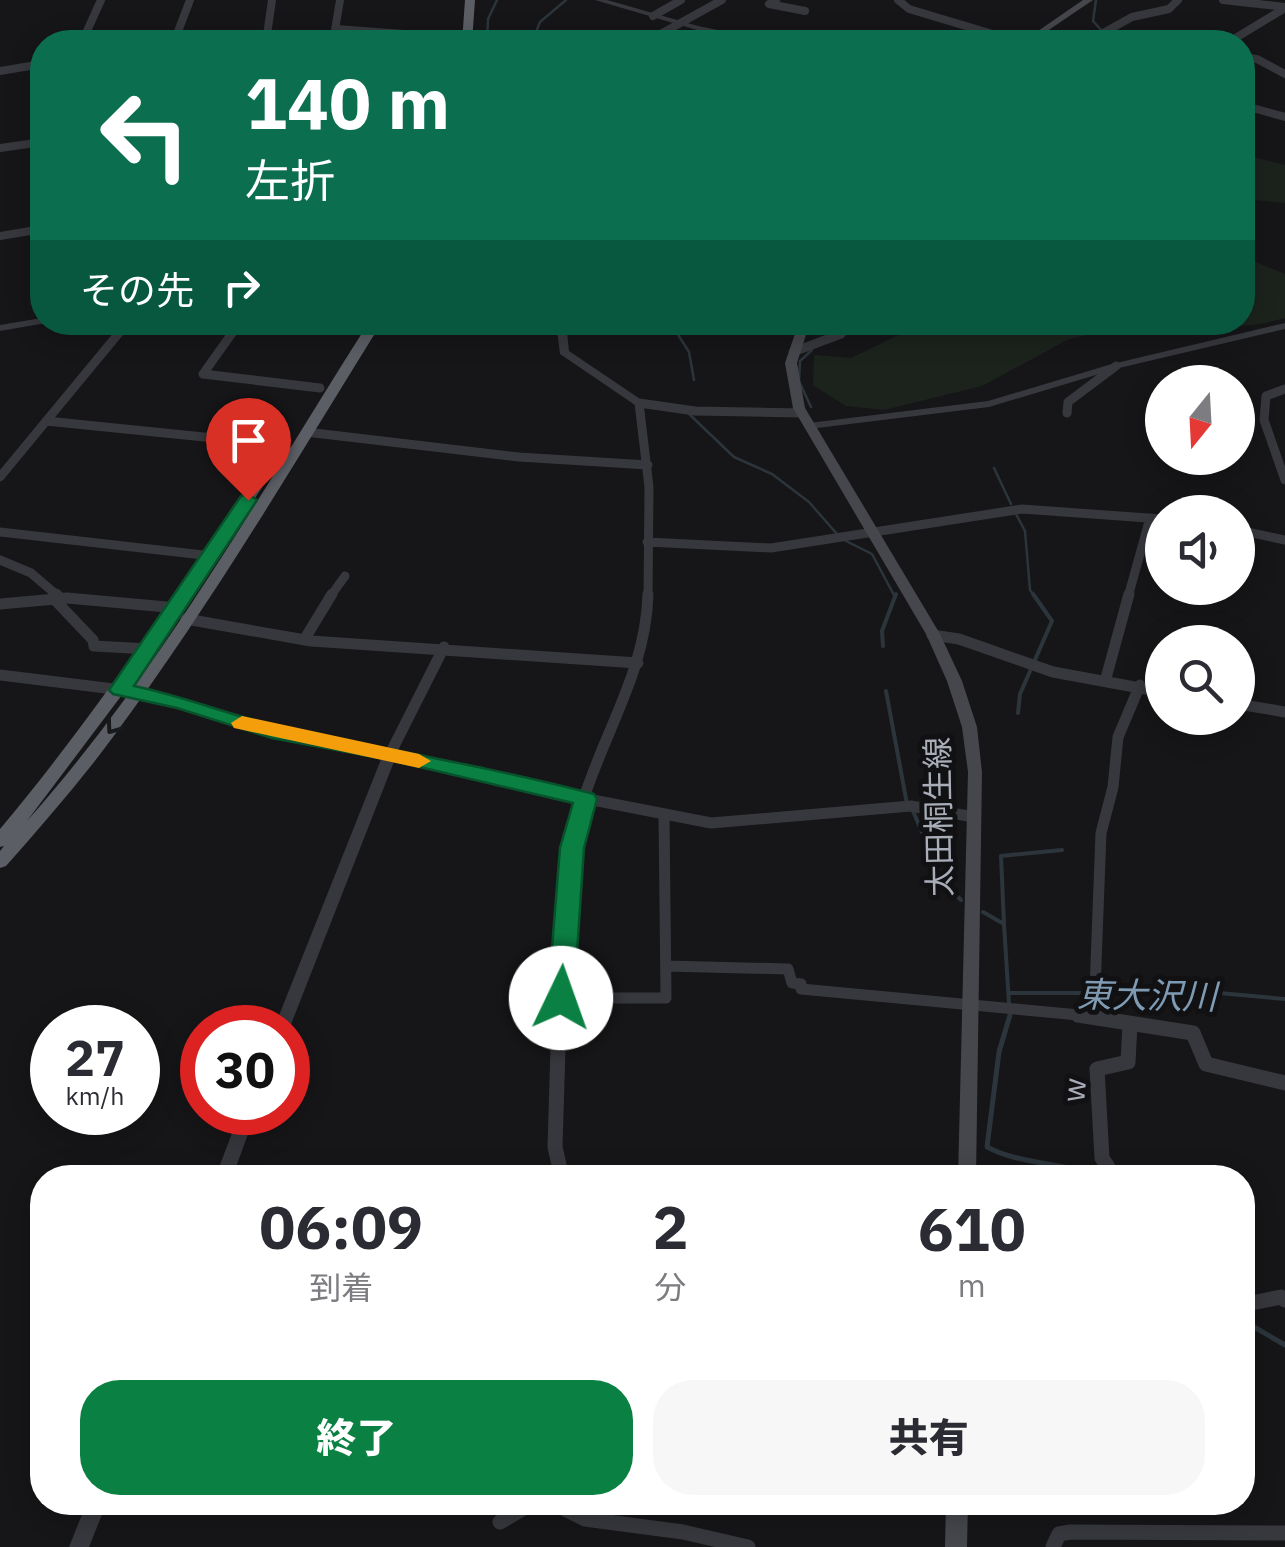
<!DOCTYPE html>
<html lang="ja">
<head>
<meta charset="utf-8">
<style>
	:root { --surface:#fff; --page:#f7f7f7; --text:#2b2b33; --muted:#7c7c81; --accent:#0b8043 }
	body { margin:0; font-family:"IBM Plex Sans","Noto Sans JP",sans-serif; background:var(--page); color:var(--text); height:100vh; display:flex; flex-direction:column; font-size:38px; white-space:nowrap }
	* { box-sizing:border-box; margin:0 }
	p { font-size:32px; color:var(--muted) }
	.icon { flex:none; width:55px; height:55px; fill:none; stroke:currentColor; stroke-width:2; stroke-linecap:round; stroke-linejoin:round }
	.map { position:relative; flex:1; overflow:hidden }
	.panel { position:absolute; left:30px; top:1165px; width:1225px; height:350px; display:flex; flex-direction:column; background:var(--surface); border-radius:40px; box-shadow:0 5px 25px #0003 }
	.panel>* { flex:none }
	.banner { position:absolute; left:30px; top:30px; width:1225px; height:305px; border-radius:40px; box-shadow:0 5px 25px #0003; background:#0b6e4f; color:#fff; overflow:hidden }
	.needle { width:65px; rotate:198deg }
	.buttons { position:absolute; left:1145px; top:365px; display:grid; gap:20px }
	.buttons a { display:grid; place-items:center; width:110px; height:110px; border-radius:50%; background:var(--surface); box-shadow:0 5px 25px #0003; font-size:50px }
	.speed { position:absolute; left:30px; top:1005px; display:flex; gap:20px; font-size:50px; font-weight:700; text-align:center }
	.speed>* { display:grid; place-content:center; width:130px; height:130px; border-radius:50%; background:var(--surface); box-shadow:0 5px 25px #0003; line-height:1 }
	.speed small { font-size:25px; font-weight:400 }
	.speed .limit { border:15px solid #d22; background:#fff; color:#111 }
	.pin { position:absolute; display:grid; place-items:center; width:85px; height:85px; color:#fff; margin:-102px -42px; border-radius:50% 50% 50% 0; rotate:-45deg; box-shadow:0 0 10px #0007 }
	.pin .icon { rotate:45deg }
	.me { position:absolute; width:110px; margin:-55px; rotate:3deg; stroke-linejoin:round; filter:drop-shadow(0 0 8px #0008) }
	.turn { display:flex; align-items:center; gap:35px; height:210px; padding:0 50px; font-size:45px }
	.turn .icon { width:130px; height:130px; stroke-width:2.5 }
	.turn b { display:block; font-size:70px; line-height:85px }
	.then { display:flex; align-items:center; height:95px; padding:0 50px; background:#0003; gap:20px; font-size:38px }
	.eta { display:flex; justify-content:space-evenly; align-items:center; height:170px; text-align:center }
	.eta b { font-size:60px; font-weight:800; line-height:70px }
	.cta { display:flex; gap:20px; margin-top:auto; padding:20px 50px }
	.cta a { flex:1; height:115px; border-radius:40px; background:var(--accent); color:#fff; font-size:40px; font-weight:800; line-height:115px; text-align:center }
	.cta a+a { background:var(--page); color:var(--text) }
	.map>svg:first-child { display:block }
	.green { fill:#1c231d }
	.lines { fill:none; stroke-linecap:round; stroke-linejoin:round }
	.stream-far2 { stroke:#2c353c; stroke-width:2.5 }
	.stream-far1 { stroke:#2c353c; stroke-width:4 }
	.stream { stroke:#2c353c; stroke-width:5 }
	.minor-far3 { stroke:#37383d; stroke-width:8 }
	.minor-far2 { stroke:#37383d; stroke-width:9 }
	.minor-far1 { stroke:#37383d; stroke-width:11 }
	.minor { stroke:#37383d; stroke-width:15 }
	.tertiary { fill:#37383d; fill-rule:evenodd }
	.secondary { fill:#45474d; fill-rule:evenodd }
	.trunk { fill:#5b5e65; fill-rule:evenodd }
	.oneway { stroke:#18191b }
	.route { fill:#0b8043; stroke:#07532c; stroke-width:2.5 }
	.slow { fill:#f59e0b }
	.labels { text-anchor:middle; stroke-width:10; stroke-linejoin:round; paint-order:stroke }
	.street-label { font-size:32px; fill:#a8adb8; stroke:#111113 }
	.water-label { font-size:35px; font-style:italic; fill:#7f9bb3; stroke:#111113 }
</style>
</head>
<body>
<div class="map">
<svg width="1285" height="1547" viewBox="0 0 1285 1547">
	<rect width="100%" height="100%" fill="#161618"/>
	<!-- green -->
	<path class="green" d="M1242 154 1285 165V203L1243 199Z
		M1243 257 1285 274V318C1239 332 1189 326 1142 323L1242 322Z
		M923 323V322L1141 323 1069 339 982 386 884 410 846 406 813 385 814 355 851 358Z"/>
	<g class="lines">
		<!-- stream-far2 -->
		<path class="stream-far2" d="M1096 0 1093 21 1103 32
			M487 42 488 19 497 0
			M532 42 540 22 566 0
			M670 322 689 352 694 380
			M851 330 863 322
			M811 407 799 381 800 361 812 350
			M688 413 734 457 772 474 809 502 837 534
			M994 468 1011 504
			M1016 514 1025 531 1030 590 1035 597
			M844 540 872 554 895 597"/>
		<!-- stream-far1 -->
		<path class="stream-far1" d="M883 646 882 631 896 594
			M886 691 907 804
			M1018 713 1020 694 1052 621 1033 594
			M913 811 944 883 961 900
			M983 912 1004 924 1009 1004
			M1004 924 1001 856 1062 850
			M1010 993H1090
			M1100 993H1219L1285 999"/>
		<!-- stream -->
		<path class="stream" d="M1010 1015 999 1052 987 1147C1023 1166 1064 1161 1100 1178
			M1242 1320 1285 1345"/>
		<!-- minor-far3 -->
		<path class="minor-far3" d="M776 0 769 4 805 11
			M898 0 909 9 1019 42
			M1223 0 1285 7
			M653 16 681 0
			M336 29 404 34
			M82 42 101 0
			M111 42 267 41
			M174 42 190 0
			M266 42 272 0
			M646 42 722 0
			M1087 42 1132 17 1169 9 1178 0
			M1229 42 1285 8
			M1242 57 1257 59 1285 74
			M0 71 42 64
			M1242 105 1285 117
			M0 148 42 142
			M0 236 42 229"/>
		<!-- minor-far2 -->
		<path class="minor-far2" d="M240 322 203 374 320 388
			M793 352 841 334 853 322
			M1285 389 1266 396 1264 420 1285 480
			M1067 413 1068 402 1116 366
			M46 421 284 445
			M306 432 519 457 648 465
			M0 477 128 322
			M1238 530 1285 540
			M0 532 212 556
			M647 542 771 548 1022 509 1162 519
			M0 560 31 573 59 597
			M330 597 345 576
			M648 597 649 487 639 403 695 411 802 413
			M1128 597 1150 518"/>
		<!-- minor-far1 -->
		<path class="minor-far1" d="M56 594 60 598
			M54 599 93 640 94 646 149 649
			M0 604 67 598 178 608
			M186 619 311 641 638 663
			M932 635 959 639 1053 672 1162 692
			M304 640 332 594
			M444 647 390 754 526 787 711 823 911 806 974 817
			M0 675 138 692
			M1106 678 1129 594
			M1238 704 1285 712
			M666 966 788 969 792 983 801 984V989L1100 1017
			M561 998H666L664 814
			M1094 1016 1101 833 1113 787 1118 737 1140 685
			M559 1017C561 947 562 872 582 804 604 732 646 671 648 594"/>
		<!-- minor -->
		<path class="minor" d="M559 1015 555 1147 562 1178
			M1078 1015 1193 1033 1206 1064 1285 1083
			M1115 1178 1102 1158 1097 1069 1128 1062 1130 1024
			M1242 1305 1281 1297 1285 1300
			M551 1502 585 1519 683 1532 748 1547
			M500 1522 534 1502
			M1053 1547 1059 1534 1070 1532 1285 1533"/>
		<!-- tertiary -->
		<path class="tertiary" d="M336 0H344L337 42H329Z
			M595 0H607L698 26 776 42H762L697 30Z
			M42 318V322L46 323 0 331V325Z
			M556 322H566L569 351 643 401V405H635L560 354Z
			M1285 323V329L1119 368 989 407 809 429 803 426 809 423 988 401 1112 364Z
			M138 688 275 728 390 750 397 754 288 1032V1028H274L382 757 273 736 133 695 131 692 133 689Z
			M240 1112H256L232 1178H215Z
			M87 1502H107L89 1547H69Z"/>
		<!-- secondary -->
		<path class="secondary" d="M1083 0H1093L1031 42H1022Z
			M799 322H810L797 363 805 408 940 634 962 681 977 727 982 772 976 1178H958L968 772 962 727 947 681 926 634 793 408 785 363Z
			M946 1502H968L967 1547H945Z"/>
		<!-- trunk -->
		<path class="trunk" d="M465 0H475L472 42H462Z
			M369 322H382C295 462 211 605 113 737 80 782 43 824 6 866L0 868V851L4 846 0 847V829C99 711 182 584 268 457H278L280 460 149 659 27 821C161 670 261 492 369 322Z"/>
	</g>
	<!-- one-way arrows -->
	<defs><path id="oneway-chevron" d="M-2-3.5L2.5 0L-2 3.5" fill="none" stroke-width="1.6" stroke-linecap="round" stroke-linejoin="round" transform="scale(2.5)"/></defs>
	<use class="oneway" href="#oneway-chevron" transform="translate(113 727) rotate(126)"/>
	<!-- route -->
	<path class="route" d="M248 494 257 500 134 686C184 696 231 716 281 727 385 749 490 767 594 794L597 799 584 848 574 998 570 1004H552L548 998 560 848 573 803 390 760 272 738 177 708 113 694 109 690 241 496Z"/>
	<!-- slow -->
	<path class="slow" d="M242 716 419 754 431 761 419 768 234 728 231 723Z"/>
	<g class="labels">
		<!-- street labels -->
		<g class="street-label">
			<text transform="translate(939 817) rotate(-91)" y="11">太田桐生線</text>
			<text transform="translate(1074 1090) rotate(-85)" y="11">w</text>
		</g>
		<!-- water labels -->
		<g class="water-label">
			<text transform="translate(1147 996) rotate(1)" y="12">東大沢川</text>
		</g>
	</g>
</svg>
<div class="buttons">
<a><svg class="needle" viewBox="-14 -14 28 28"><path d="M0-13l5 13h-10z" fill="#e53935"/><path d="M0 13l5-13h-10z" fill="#7c7c81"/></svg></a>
<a><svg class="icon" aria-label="sound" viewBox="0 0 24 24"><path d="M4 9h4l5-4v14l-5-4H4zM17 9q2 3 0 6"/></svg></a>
<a><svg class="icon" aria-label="search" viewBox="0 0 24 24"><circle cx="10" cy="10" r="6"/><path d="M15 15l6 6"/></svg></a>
</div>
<div class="speed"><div>27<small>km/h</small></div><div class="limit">30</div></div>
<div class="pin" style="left:248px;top:500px;background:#d93025"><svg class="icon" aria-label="arrive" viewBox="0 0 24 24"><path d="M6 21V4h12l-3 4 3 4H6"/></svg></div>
<svg class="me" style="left:561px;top:998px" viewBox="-20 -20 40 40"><circle r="19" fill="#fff"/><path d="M0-13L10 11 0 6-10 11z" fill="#0b8043"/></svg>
<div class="banner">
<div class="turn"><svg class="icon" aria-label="left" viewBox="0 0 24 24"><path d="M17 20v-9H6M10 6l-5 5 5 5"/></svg><div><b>140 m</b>左折</div></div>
<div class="then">その先<svg class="icon" aria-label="right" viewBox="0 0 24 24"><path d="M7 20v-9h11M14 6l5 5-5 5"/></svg></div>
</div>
<section class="panel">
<div class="eta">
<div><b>06:09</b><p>到着</p></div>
<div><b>2</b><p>分</p></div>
<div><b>610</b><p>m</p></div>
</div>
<div class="cta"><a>終了</a><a>共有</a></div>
</section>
</div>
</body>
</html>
